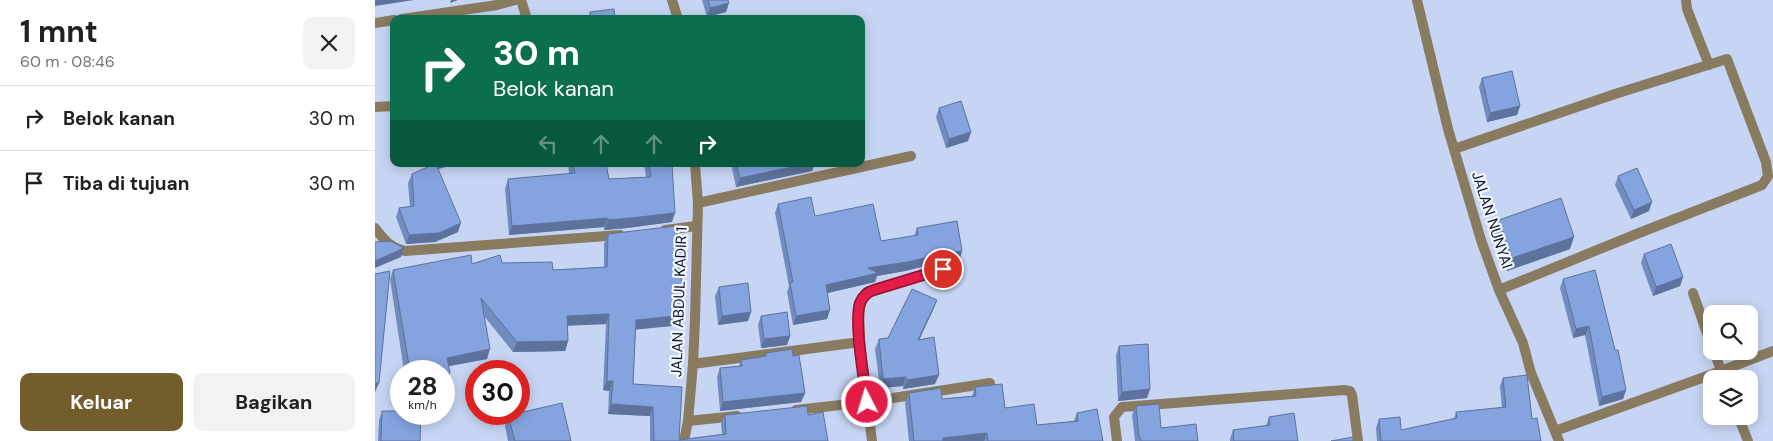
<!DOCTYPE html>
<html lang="id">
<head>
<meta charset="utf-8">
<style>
	:root { --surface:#fff; --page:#f2f2f2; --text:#202124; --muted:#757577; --line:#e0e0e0; --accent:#745d2d }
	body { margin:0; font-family:"DM Sans",sans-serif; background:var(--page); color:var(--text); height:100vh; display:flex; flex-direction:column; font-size:19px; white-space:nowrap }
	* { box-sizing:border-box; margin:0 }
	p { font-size:16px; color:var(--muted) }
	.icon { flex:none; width:28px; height:28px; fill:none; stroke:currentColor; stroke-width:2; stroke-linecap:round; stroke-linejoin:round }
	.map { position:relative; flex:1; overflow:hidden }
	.panel { display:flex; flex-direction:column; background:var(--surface); width:375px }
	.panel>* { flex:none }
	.guide { position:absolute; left:15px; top:15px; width:475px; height:152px; border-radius:10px; box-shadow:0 2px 12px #0003; background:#0b6e4f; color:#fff; overflow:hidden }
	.buttons { position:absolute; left:1328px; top:305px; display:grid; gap:10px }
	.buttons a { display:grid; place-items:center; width:55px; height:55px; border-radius:10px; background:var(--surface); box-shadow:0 2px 12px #0003; font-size:25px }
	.speed { position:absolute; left:15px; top:360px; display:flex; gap:10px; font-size:25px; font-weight:700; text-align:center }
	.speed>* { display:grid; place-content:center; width:65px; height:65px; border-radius:50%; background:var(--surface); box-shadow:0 2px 12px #0003; line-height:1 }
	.speed small { font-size:12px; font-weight:400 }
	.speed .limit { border:8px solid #d22; background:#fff; color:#111 }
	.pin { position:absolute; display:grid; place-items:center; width:42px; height:42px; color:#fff; margin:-21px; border:2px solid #fff; border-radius:50%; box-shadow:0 1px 5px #0007 }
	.me { position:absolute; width:55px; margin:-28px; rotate:355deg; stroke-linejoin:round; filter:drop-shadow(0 0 4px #0008) }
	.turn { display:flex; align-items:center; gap:18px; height:105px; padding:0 20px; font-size:22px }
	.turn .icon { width:65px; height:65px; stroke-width:2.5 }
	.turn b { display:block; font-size:35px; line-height:42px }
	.lanes { display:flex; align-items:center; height:48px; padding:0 20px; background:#0003; justify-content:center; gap:25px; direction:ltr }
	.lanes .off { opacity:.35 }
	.round { display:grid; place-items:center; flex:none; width:52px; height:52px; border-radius:10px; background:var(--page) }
	.headline { display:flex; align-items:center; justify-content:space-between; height:85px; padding:0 20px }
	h1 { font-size:30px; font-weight:700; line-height:38px }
	.action { display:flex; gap:10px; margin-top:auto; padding:10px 20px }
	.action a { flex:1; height:58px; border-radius:10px; background:var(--accent); color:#fff; font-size:20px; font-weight:700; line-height:58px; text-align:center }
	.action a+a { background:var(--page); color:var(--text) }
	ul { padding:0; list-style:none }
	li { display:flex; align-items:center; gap:15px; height:65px; padding:0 20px; border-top:1px solid var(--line) }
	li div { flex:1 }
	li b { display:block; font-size:19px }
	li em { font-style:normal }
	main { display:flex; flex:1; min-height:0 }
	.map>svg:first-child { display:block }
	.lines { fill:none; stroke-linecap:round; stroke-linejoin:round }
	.service { stroke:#897b60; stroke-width:10 }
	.minor { stroke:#897b60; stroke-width:10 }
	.wall { fill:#728cc0 }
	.shaded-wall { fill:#5d729c }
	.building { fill:#85a3df; stroke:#5d729c }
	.route-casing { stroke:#92132f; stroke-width:12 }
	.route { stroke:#e11d48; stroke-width:9 }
	.labels { text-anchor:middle; stroke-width:4.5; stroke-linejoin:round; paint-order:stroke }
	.street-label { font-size:15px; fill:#07132c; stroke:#f2f6fd }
</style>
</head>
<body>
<main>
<section class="panel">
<div class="headline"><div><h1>1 mnt</h1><p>60 m · 08:46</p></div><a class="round"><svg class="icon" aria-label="close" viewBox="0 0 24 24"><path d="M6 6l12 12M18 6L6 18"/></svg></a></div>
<ul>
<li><svg class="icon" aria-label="right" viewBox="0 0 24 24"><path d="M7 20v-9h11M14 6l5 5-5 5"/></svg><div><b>Belok kanan</b></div><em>30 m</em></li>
<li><svg class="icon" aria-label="arrive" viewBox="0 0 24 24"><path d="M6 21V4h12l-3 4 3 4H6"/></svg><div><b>Tiba di tujuan</b></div><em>30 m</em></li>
</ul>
<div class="action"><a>Keluar</a><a>Bagikan</a></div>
</section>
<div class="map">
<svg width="1398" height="441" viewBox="0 0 1398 441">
	<rect width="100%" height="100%" fill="#c6d5f3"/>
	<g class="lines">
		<!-- service -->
		<path class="service" d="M0 107 19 106"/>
		<!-- minor -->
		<path class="minor" d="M146 0 152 19
			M297 0 303 19
			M1042 0 1073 129 1106 240 1124 290 1148 343 1156 373 1184 441
			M1311 0 1312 9 1334 65
			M27 19 122 5 140 0
			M0 23 19 20
			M1079 149 1240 94 1352 59 1391 162 1393 176 1387 185 1264 233 1124 290
			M323 203 536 156
			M0 228C9 240 15 247 30 251L245 235
			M290 230 321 226
			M1318 293 1336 345
			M1339 351 1349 379
			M318 364 485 342
			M421 410 492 402 615 383
			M1363 416 1373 441
			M313 421 362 416
			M1180 431 1346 371 1398 351
			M309 441 313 421 318 364 320 320 323 203 320 164
			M497 441 485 342 484 312 487 298 492 292 499 290 568 269
			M742 441 739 417 747 407 969 390 975 391 977 395 983 441"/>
	</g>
	<!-- wall -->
	<path class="wall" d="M327 0H353L351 12 332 17Z
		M215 12 240 19H213Z
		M1107 78 1145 106 1142 115 1112 122 1104 87Z
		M564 108 596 132 593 141 571 148 561 117Z
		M61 164H81L63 169 83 232 60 242 31 244 21 217 24 208 35 207 33 183 37 174Z
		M193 164H231L234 179 271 177 269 164H309L297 166V222L252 228 229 230V227L134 235 130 189 133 179 194 174Z
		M356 164H440L437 171 361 187Z
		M1243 176 1274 211 1256 219 1240 185Z
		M403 204 506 241 539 236 542 228 587 251 584 261 566 262 530 271 502 276 500 282 453 293 452 319 418 325 412 292 414 286 400 213Z
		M1124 220 1195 249 1132 271 1119 233Z
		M233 234 306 275 310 315 307 325 260 329 258 384 307 387 304 440 347 434 346 424 350 415H433L453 441H275V416L233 414 234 391 228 390 231 324 193 325V341L190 351 138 352 109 316 112 359 74 366 71 382 69 371H29L15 279 18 270 97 264 127 263 178 270 229 267V244Z
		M1269 254 1308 277 1305 286 1278 296 1266 263Z
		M1188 279 1251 390 1248 399 1224 406 1210 335 1198 338 1185 288Z
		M344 287 376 312 373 321 343 325 340 296Z
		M562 300 558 310 544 339 560 384 528 389V386L505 388 500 349 504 339 513 338Z
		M386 316 415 336 412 345 386 348 383 325Z
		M744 346 775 389 772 398 743 401 741 355Z
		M391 353 418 356 430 393 426 402 345 411 342 377 345 368 364 366 366 360 389 357Z
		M1128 378 1157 419 1166 441H1002L1001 428 1004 419 1026 430 1079 419 1081 412 1127 408 1125 386Z
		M600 387 630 408 662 425 699 421 702 413 728 441H534L530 403 534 393 567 399 597 396Z
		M761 406 786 428 823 441H760L757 415Z
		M7 411 45 441H3L4 420Z
		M133 415 196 441H133L130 426Z
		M894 417 923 441H855V439L858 430 891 426Z"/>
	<!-- shaded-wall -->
	<path class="shaded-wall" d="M0 0H39L0 6Z
		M76 0H83L75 3Z
		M354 3 351 12 332 17 335 8Z
		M1145 106 1142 115 1112 122 1115 113Z
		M596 132 593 141 571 148 574 139Z
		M64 164H81L63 169Z
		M294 164H309L293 167Z
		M431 164H440L437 171 361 187 365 178Z
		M1277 202 1274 211 1256 219 1259 210Z
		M300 213 297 222 252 228 229 230 233 220Z
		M233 218 229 227 134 235 137 226Z
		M86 223 83 232 60 242 31 244 34 235Z
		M1199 237 1195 249 1132 271 1137 258Z
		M29 248 26 257 0 268V261Z
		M587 251 584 261 566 262 530 271 502 276 500 282 448 294 451 285 493 268 570 253Z
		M305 266H309L306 276Z
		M1308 277 1305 286 1278 296 1281 287Z
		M562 300 558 310 540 349 543 340Z
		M455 310 452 319 418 325 421 316Z
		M376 312 373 321 343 325 347 316Z
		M234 314 231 324 189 326 192 316Z
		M310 315 307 325 257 330 261 320Z
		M1214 326 1210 335 1198 338 1201 329Z
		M415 336 412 345 386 348 389 339Z
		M193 341 190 351 138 352 142 342Z
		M115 349 112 359 69 367 72 358Z
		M75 373 71 382 69 383V374Z
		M564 375 560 384 528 389 532 380Z
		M531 377 528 386 505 388 508 379Z
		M232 381H238L234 391 228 390Z
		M0 383H4L0 392Z
		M775 389 772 398 743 401 747 392Z
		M1251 390 1248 399 1224 406 1227 397Z
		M430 393 426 402 345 411 348 402Z
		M236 404 278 407 275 416 233 414Z
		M612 433 609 441H566L568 438Z"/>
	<!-- building -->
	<path class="building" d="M333 0H353L354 3 335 8Z
		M239 9 240 19H216L215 12Z
		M1137 71 1145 106 1115 113 1107 78Z
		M586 101 596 132 574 139 564 108Z
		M59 164H61L86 223 64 233 34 235 24 208 39 206 37 174Z
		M198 164H231L234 179 276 177 274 164H297L300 213 256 218 233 220V218L137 226 133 179 200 173Z
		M361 164H431L365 178Z
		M1262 168 1277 202 1259 210 1243 176Z
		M436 197 440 216 498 204 506 241 543 235 542 228 582 221 587 251 570 253 533 262 493 268 503 273 451 285 455 310 421 316 415 283 418 282 403 204Z
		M1186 198 1199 237 1137 258 1124 220Z
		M301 226 302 236H309V266H305L310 315 261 320 258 384 307 387 304 440 351 434 350 415 432 406 433 415 448 412 453 441H279L278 407 236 404 238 381H232L234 314 192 316 193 341 142 342 106 298 115 349 72 358 75 373 69 374V371H35L18 270 96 255 97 264 125 255 127 263 177 262 178 270 232 267 233 234Z
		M15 241 29 248 0 261V242Z
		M1296 244 1308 277 1281 287 1269 254Z
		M1220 270 1240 350H1243L1251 390 1227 397 1214 326 1201 329 1188 279Z
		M15 271 4 383H0V274Z
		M373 283 376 312 347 316 344 287Z
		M537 289 562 300 543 340 559 337 564 375 532 380 531 377 508 379 504 339 513 338Z
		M412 312 415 336 389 339 386 316Z
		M773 344 775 389 747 392 744 346Z
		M417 349 418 356 424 355 430 393 348 402 345 368 367 366 366 360 391 356V353Z
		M1152 375 1157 419 1162 418 1166 441H1006L1004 419 1025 417 1026 430 1082 418 1081 412 1131 407 1128 378Z
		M627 384 630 408 659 404 662 425 703 421 702 413 722 409 728 441H613L612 433 568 438V441H539L534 393 566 388 567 399 601 396 600 387Z
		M187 403 196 441H140L133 415 144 414V413Z
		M784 404 786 428 821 424 823 441H766L765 437H764L761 406Z
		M7 411H26V414H46L45 441H6Z
		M919 413 923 441H859L858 430 895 425 894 417Z
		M978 437V441H956Z"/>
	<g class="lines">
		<!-- route casing -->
		<g class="route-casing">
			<path id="route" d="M492 402C489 378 479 324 485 303 488 296 492 292 499 290L568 269"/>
		</g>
		<!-- route -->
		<use href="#route" class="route"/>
	</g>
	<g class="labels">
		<!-- street labels -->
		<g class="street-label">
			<text transform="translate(1117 220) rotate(72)" y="5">JALAN NUNYAI</text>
			<text transform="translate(304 302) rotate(-88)" y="5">JALAN ABDUL KADIR 1</text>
		</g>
	</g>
</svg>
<div class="buttons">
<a><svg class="icon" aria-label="search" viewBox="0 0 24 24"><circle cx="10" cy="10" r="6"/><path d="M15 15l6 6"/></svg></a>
<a><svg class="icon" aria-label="layers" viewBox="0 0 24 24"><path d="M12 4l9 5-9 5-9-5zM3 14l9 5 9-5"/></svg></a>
</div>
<div class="speed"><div>28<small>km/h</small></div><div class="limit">30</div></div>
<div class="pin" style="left:568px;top:269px;background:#d93025"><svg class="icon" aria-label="arrive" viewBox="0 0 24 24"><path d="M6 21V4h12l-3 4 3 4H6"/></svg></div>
<svg class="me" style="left:492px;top:402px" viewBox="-20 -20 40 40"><circle r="17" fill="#e11d48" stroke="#fff" stroke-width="3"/><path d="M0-11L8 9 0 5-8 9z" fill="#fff"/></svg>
<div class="guide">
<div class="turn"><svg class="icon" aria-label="right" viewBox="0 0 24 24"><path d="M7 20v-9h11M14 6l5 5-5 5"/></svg><div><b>30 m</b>Belok kanan</div></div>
<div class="lanes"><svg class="icon off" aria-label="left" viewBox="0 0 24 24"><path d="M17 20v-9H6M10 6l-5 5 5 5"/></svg><svg class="icon off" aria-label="ahead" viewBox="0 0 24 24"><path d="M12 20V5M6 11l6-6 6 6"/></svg><svg class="icon off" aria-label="ahead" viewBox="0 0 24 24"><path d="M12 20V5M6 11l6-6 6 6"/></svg><svg class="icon" aria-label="right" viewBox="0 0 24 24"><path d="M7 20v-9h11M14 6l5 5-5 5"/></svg></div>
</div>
</div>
</main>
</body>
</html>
